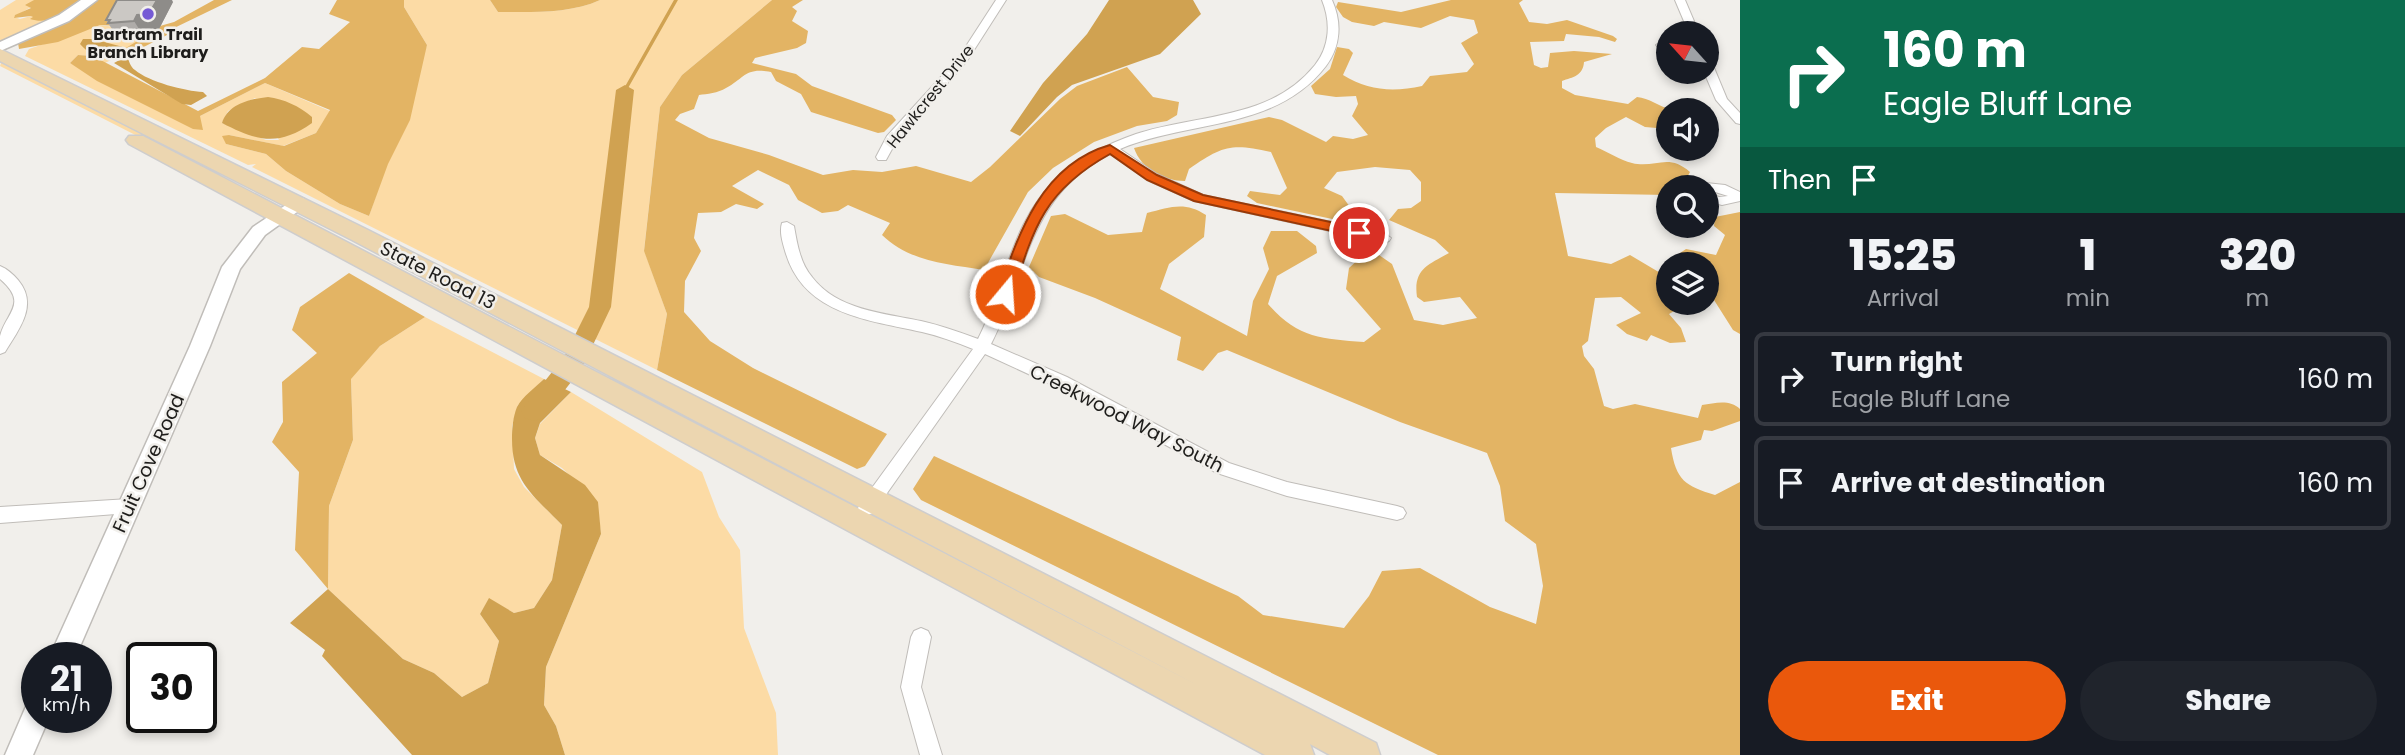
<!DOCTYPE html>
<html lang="en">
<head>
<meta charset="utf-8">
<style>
	:root { --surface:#171b24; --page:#20242c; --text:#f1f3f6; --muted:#9ea1a6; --line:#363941; --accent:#ea580c }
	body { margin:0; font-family:Poppins,sans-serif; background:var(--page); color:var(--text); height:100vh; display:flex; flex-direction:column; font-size:26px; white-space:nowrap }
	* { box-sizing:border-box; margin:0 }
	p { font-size:23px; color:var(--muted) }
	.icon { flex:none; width:38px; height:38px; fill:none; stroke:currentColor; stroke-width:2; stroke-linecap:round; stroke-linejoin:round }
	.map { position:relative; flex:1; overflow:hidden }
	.details { display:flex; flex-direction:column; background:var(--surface); width:665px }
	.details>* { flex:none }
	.banner { background:#0b6e4f; color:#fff; overflow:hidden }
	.needle { width:46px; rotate:297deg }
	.tools { position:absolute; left:1656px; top:21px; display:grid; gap:14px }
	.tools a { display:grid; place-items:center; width:63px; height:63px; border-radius:50%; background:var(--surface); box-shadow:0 4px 10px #0003; font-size:35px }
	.speed { position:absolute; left:21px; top:642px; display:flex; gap:14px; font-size:35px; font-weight:700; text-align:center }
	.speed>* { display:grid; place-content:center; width:91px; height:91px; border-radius:50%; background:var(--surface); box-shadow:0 4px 10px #0003; line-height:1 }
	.speed small { font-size:18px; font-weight:400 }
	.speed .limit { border:4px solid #111; border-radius:10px; background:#fff; color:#111 }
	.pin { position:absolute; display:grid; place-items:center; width:60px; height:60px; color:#fff; margin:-30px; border:4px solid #fff; border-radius:50%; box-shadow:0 2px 7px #0007 }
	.me { position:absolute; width:77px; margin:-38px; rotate:18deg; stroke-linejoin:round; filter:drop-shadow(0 0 5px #0008) }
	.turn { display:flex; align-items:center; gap:24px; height:147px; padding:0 28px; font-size:32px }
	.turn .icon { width:91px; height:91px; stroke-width:2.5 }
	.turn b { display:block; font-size:49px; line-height:60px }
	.then { display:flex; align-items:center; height:66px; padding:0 28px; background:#0003; gap:14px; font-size:26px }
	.eta { display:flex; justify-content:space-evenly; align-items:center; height:119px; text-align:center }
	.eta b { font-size:42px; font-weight:800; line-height:49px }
	.action { display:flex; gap:14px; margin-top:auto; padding:14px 28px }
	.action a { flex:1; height:80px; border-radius:42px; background:var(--accent); color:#fff; font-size:28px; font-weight:800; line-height:80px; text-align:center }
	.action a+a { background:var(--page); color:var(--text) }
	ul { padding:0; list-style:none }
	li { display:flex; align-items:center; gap:21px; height:94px; margin:0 14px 10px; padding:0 14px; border:4px solid var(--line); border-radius:10px }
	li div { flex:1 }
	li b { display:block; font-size:26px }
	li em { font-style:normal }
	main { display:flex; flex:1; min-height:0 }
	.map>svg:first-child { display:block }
	.green { fill:#fcdba5; fill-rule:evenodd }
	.forest { fill:#e3b464 }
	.water { fill:#d0a251 }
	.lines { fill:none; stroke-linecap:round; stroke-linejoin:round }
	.stream { stroke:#d0a251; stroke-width:3.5 }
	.river { fill:#d0a251; fill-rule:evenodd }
	.street-casing { stroke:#c0bdb9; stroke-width:2 }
	.secondary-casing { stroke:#c0bdb9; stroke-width:3 }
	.primary-casing { stroke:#cecdcd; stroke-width:3 }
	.street { fill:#fff; fill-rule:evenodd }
	.secondary { fill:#fff; fill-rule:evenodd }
	.primary { fill:#ecd6b0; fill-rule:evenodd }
	.wall { fill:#afaca9 }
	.shaded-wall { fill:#8e8c89 }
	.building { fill:#cbc8c4; stroke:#8e8c89; stroke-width:2 }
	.route { fill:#ea580c; stroke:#983908; stroke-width:2 }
	.poi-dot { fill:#765bd5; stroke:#f1efeb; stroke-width:2.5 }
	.labels { text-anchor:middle; stroke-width:5; stroke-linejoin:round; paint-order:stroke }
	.far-poi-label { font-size:16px; font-weight:bold; fill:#1e1d1b; stroke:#f1efeb }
	.far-street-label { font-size:16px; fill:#1e1d1b; stroke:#f1efeb }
	.street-label { font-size:19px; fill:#1e1d1b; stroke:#f1efeb }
</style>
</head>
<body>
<main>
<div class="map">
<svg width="1740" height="755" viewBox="0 0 1740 755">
	<rect width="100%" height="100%" fill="#f1efeb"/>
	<!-- green -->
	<path class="green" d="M16 0H34L31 7 14 17 20 19 31 16 54 20 8 40H0V10Z
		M404 0H490L498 12C531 12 570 14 600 0H772L682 75 660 107 644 250 667 314 657 370 252 167 256 164 248 165 25 56 29 49 100 25 115 27 111 36 139 40 122 53H125L105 63 93 56 78 55 70 63 199 121 200 116 265 83 330 111 316 133 283 146 229 135 226 144 266 154 286 171 340 204 369 216 427 45 404 7ZM255 98 279 140H266L222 123 228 111Z
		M2 60 222 174 204 170 0 66Z
		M425 317 544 379 518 405 512 426 514 469 524 487 562 525 552 580 534 608 514 613 489 599 480 614 499 641 488 683 462 697 434 673 403 659 328 589 329 506 353 440 351 378 380 346Z
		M571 392 702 472 719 517 740 550 744 628 776 713 778 755H565L556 726 544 705 546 667 601 534 597 502 562 468 540 455 535 438 540 424Z"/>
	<!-- forest -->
	<path class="forest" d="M34 0H85C68 11 51 26 30 19L33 17 31 16 14 18 15 15 31 8 25 5Z
		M95 0H129L121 26 100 25 58 42 19 49 18 43Z
		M214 0H232L170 30 169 34 134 52 121 51 139 40 138 37H143L146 31 159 29 160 26 174 22Z
		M337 0H404V7L427 45 410 120 388 164 369 216 340 204 286 171 266 154 226 144 222 136 229 135 284 146 316 133 330 110 265 83 200 116 203 130 193 129 97 81 70 63 78 55 93 56 198 111 265 78 302 47 319 49 350 22 329 14Z
		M490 0H600C570 14 530 12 498 12Z
		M772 0H803L792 7 797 11 792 21 808 31 806 43 797 48 755 58 752 63 796 74 812 86 892 115 896 120 884 132 878 133 811 112 801 94 776 81 771 72C745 67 745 78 726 88 718 93 707 94 699 95L694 109 680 114 675 120 709 138 769 155 823 175 853 170 882 172 916 166 971 182 990 167 1060 99 1077 86 1127 67 1153 97 1179 102 1177 115 1167 121 1137 126 1094 142 1053 168 1028 192 984 270C947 264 910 262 882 235L890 223 848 205 838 211 822 213 798 200 789 185 758 170 732 186 764 204 757 209 736 204 721 212 698 213 694 238 701 251 685 281 684 312 710 341 753 368 887 434 865 466 857 469 657 370 667 314 644 251 660 107 682 75Z
		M1451 0H1523L1519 3 1529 22 1547 24 1567 20 1613 36 1617 39 1615 42 1599 37 1566 34 1564 41 1530 42 1534 65 1541 68 1548 67 1550 53 1574 51 1612 54 1584 62C1583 76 1573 77 1562 81V88L1575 95 1628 104 1637 97C1649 98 1659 106 1671 110H1668V129L1645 127 1626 117 1606 128 1595 138 1596 147C1608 152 1620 160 1632 163 1655 169 1668 152 1690 172L1682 187H1668V195L1555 193 1568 256 1611 264 1630 255 1662 274 1668 275V303H1688L1669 314 1681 328 1686 342 1670 343 1651 335 1647 341 1627 334 1616 325 1641 313 1621 297 1595 298 1588 341 1582 346 1584 356 1594 369 1604 406 1613 409 1635 404 1698 418 1702 405C1715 403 1730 399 1740 409V421L1712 431 1704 430 1701 440 1671 448C1676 480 1685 486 1715 495L1740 482V755H1438L921 500 913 489 934 456 1238 596 1263 615 1344 628 1369 596 1382 571 1420 568 1490 607 1536 624 1543 586 1536 544 1505 521 1500 486 1487 453 1400 422 1227 350 1218 353 1203 371 1177 360 1181 337 1095 298 1039 277 1029 267 1051 216 1065 214 1108 235 1142 232 1147 213C1170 207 1185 201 1206 215L1204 237 1169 264 1160 289 1247 336 1253 301 1269 269 1263 248 1271 231H1297L1316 246 1317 253 1277 276 1268 304C1297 338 1322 339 1364 342L1381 329 1346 289 1349 268 1361 257 1379 255 1392 264 1414 320 1443 325 1477 318 1460 297 1424 302 1417 297C1413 269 1428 265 1449 253L1435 240 1389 220 1398 209 1411 208 1421 201V182L1410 170 1375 167 1337 172 1324 188 1342 196 1360 221 1337 220 1257 203 1247 196 1250 191 1280 195 1287 188 1271 152C1231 143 1222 146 1189 169L1185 181C1164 181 1141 169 1134 148L1269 117 1282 120 1326 142 1333 136 1353 139 1368 135 1352 116 1358 104 1356 96 1336 97 1315 94 1311 86 1330 69 1337 47 1349 49 1353 53 1343 75C1368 91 1394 92 1422 86L1430 76 1467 72 1474 64 1461 43 1478 33 1474 20 1450 16 1421 28 1384 22 1374 26 1352 22 1343 17 1336 7 1338 2 1401 12Z
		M1740 212V334L1733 330 1714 300H1706V264H1687L1677 255 1686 249 1716 255 1725 235 1714 226 1715 217Z
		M349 273 425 317 380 346 351 379 353 440 329 506 328 589 295 550 299 472 272 442 283 422 282 382 317 353 292 330 300 307Z"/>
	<!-- water -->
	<path class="water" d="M1109 0H1193L1201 14 1160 54 1072 85 1057 97 1020 136 1010 131 1043 83 1087 34Z
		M83 39H93L123 47C107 58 94 60 80 44Z
		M127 56C129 60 130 67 135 70 149 82 185 91 203 92L207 96 191 105 182 104 114 63Z
		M268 97C284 99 299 106 312 117V123C278 147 257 141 222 123 228 104 250 99 268 97Z
		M544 379 571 392 540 423 535 438 540 455 585 485 598 502 601 534 546 667 544 705 556 726 565 755H412L322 656 325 650 290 623 328 589 403 659 434 673 462 697 488 683 499 641 480 614 489 598 514 613 534 608 552 580 562 525C534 496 512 482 512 439 512 428 513 417 517 407 522 397 536 387 544 379Z"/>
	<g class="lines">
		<!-- stream -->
		<path class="stream" d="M625 90 676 0"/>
		<!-- river -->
		<path class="river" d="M625 85 634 90 611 307 582 368 543 418 534 421 525 418 521 411 564 357 589 307 616 90Z"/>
		<!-- street casing -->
		<g class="street-casing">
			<path id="street" d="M996 0H1006L967 61 897 140 886 160H878L876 157 887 136 959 57Z
				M1322 0H1332C1342 22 1341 46 1326 66 1276 131 1189 120 1120 149L1157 174 1203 195 1384 233 1391 238 1389 241 1384 243 1194 201 1147 180 1110 154C1027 196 1029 270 991 344L1067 377 1229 463 1287 482 1397 506 1403 508 1406 513 1403 518 1397 520 1287 496 1217 473 1074 395 985 354 873 513 867 515 861 513 858 508 861 503 973 349C956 342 939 336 922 332 869 320 805 315 786 254 783 244 779 232 782 223L787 222 794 226C797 243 800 263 812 277 837 310 883 313 921 321 940 325 959 332 978 339 1005 287 1012 218 1058 178 1081 157 1107 144 1136 134 1198 114 1271 120 1315 65 1330 46 1331 22 1322 0Z
				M1675 0H1685L1699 33H1689Z
				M1662 42 1668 43V49L1658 47 1656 45Z
				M1706 60 1712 63 1727 99 1740 113V124L1736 123 1716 100 1704 72H1706Z
				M1706 183 1725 185 1740 192V201L1722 205 1706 201V192L1719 197 1728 196 1699 187Z
				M0 266C7 269 13 274 18 280 39 305 19 329 5 352L0 354C0 348 0 341 0 336 6 312 29 304 0 279Z
				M129 499 135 501 138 506 135 511 129 513 0 523V507Z
				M921 628 928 631 931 637 921 687 942 755H920L901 687 911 637 914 631Z"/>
		</g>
		<!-- secondary casing -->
		<g class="secondary-casing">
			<path id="secondary" d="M81 0H97L69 21 0 51V42L59 15Z
				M298 197 304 199 307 203 304 207 265 235 240 269 210 346 75 658H49L190 346 222 267 253 227Z
				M37 701V718H49L33 755H5L27 704Z"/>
		</g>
		<!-- primary casing -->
		<g class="primary-casing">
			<path id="primary" d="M0 49 368 230 1376 743 1380 755H1330L1310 744 1314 755H1265L129 144 126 140 129 136H143L1199 686 352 240 0 61Z"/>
		</g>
		<!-- street -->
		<use href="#street" class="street"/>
		<!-- secondary -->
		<use href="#secondary" class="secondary"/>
		<!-- primary -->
		<use href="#primary" class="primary"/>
	</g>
	<!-- wall -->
	<path class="wall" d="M173 2 159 29 146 31 144 37 118 38 106 20Z"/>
	<!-- shaded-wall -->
	<path class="shaded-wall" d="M157 0H172L173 2 159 29 146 31 144 37 134 21 137 15Z"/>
	<!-- building -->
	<path class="building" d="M117 0H157L149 14 137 15 134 21 108 23 110 20H106Z"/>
	<!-- route -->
	<path class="route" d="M1110 145 1157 175 1203 195 1359 228 1366 233 1359 237 1194 201 1147 180 1110 154C1045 190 1034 226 1013 294L1011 298H1000L998 294C1018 234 1042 164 1110 145Z"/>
	<!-- markers -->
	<circle class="poi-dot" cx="148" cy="14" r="7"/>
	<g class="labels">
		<!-- far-poi labels -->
		<g class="far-poi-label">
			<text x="148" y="40">Bartram Trail<tspan x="148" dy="18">Branch Library</tspan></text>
		</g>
		<!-- far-street labels -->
		<g class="far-street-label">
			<text transform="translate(930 96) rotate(-51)" y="6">Hawkcrest Drive</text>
		</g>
		<!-- street labels -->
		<g class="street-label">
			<text transform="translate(438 275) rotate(27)" y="7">State Road 13</text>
			<text transform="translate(1127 418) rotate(27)" y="7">Creekwood Way South</text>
			<text transform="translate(148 463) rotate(-66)" y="7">Fruit Cove Road</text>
		</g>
	</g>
</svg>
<div class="tools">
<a><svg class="needle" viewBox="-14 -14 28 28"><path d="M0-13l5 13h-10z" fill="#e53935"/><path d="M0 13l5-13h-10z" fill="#9ea1a6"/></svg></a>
<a><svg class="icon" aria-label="sound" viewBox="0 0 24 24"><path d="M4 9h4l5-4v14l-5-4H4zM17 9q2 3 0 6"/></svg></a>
<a><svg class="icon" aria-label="search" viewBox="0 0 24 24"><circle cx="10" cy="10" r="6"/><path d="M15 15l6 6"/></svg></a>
<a><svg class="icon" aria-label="layers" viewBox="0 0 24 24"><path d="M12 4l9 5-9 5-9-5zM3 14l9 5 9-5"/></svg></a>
</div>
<div class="speed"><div>21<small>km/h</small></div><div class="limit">30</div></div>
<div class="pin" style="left:1359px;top:233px;background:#d93025"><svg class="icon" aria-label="arrive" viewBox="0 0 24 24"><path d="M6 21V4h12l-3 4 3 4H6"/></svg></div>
<svg class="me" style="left:1005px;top:294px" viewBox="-20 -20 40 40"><circle r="17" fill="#ea580c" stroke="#fff" stroke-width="3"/><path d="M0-11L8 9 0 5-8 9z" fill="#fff"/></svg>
</div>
<section class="details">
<div class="banner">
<div class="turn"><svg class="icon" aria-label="right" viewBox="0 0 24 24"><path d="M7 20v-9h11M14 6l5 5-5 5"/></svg><div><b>160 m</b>Eagle Bluff Lane</div></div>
<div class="then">Then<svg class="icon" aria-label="arrive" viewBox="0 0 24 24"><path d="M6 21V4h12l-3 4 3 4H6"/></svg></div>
</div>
<div class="eta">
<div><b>15:25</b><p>Arrival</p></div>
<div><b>1</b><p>min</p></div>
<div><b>320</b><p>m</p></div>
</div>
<ul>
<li><svg class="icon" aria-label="right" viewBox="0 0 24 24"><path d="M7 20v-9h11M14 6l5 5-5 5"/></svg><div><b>Turn right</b><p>Eagle Bluff Lane</p></div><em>160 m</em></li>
<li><svg class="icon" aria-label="arrive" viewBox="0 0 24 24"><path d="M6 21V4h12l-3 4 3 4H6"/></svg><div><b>Arrive at destination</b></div><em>160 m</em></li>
</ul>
<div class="action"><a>Exit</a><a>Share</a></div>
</section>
</main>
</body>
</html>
